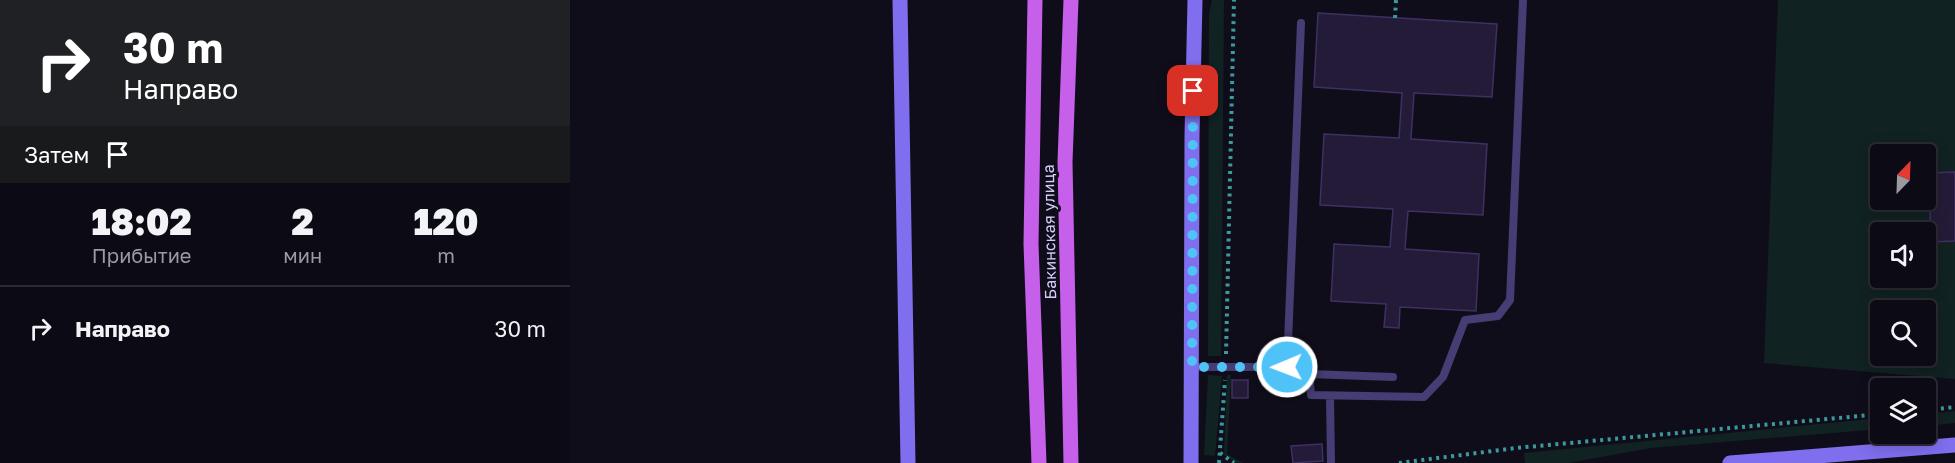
<!DOCTYPE html>
<html lang="ru">
<head>
<meta charset="utf-8">
<style>
	:root { --surface:#0c0a14; --page:#1a1822; --text:#f1f3f6; --muted:#9a9aa0; --line:#2c2b34 }
	body { margin:0; font-family:"Golos Text",sans-serif; background:var(--page); color:var(--text); height:100vh; display:flex; flex-direction:column; font-size:22px; white-space:nowrap }
	* { box-sizing:border-box; margin:0 }
	p { font-size:20px; color:var(--muted) }
	.icon { flex:none; width:33px; height:33px; fill:none; stroke:currentColor; stroke-width:2; stroke-linecap:round; stroke-linejoin:round }
	.map { position:relative; flex:1; overflow:hidden }
	.panel { display:flex; flex-direction:column; background:var(--surface); width:570px }
	.panel>* { flex:none }
	.banner { background:#202124; color:#fff; overflow:hidden }
	.needle { width:39px; rotate:23deg }
	.controls { position:absolute; left:1300px; top:144px; display:grid; gap:12px }
	.controls a { display:grid; place-items:center; width:66px; height:66px; border-radius:6px; background:var(--surface); box-shadow:0 3px 15px #0003,0 0 0 2px var(--line); font-size:30px }
	.pin { position:absolute; display:grid; place-items:center; width:51px; height:51px; color:#fff; margin:-26px; border-radius:12px; box-shadow:0 3px 9px #0006 }
	.me { position:absolute; width:66px; margin:-33px; rotate:269deg; stroke-linejoin:round; filter:drop-shadow(0 0 4px #0008) }
	.turn { display:flex; align-items:center; gap:21px; height:126px; padding:0 24px; font-size:27px }
	.turn .icon { width:78px; height:78px; stroke-width:2.5 }
	.turn b { display:block; font-size:42px; line-height:51px }
	.then { display:flex; align-items:center; height:57px; padding:0 24px; background:#0003; gap:12px; font-size:22px }
	.eta { display:flex; justify-content:space-evenly; align-items:center; height:102px; text-align:center }
	.eta b { font-size:36px; font-weight:800; line-height:42px }
	ul { padding:0; list-style:none }
	li { display:flex; align-items:center; gap:18px; height:84px; padding:0 24px; border-top:2px solid var(--line) }
	li div { flex:1 }
	li b { display:block; font-size:22px }
	li em { font-style:normal }
	main { display:flex; flex:1; min-height:0 }
	.map>svg:first-child { display:block }
	.green { fill:#112223; fill-rule:evenodd }
	.building { fill:#241b38; stroke:#3f3062; stroke-width:1.5 }
	.lines { fill:none; stroke-linecap:round; stroke-linejoin:round }
	.path { stroke:#3a9a9e; stroke-width:4; stroke-dasharray:3 4.5; stroke-linecap:butt }
	.lane { stroke:#453d73; stroke-width:8 }
	.secondary { stroke:#7f6eed; stroke-width:15 }
	.primary { stroke:#c660eb; stroke-width:15 }
	.route { stroke:#4fc3f7; stroke-width:10; stroke-dasharray:0 18 }
	.labels { text-anchor:middle; stroke-width:6; stroke-linejoin:round; paint-order:stroke }
	.street-label { font-size:16px; fill:#d6ccf9; stroke:#100d1a }
</style>
</head>
<body>
<main>
<section class="panel">
<div class="banner">
<div class="turn"><svg class="icon" aria-label="right" viewBox="0 0 24 24"><path d="M7 20v-9h11M14 6l5 5-5 5"/></svg><div><b>30 m</b>Направо</div></div>
<div class="then">Затем<svg class="icon" aria-label="arrive" viewBox="0 0 24 24"><path d="M6 21V4h12l-3 4 3 4H6"/></svg></div>
</div>
<div class="eta">
<div><b>18:02</b><p>Прибытие</p></div>
<div><b>2</b><p>мин</p></div>
<div><b>120</b><p>m</p></div>
</div>
<ul>
<li><svg class="icon" aria-label="right" viewBox="0 0 24 24"><path d="M7 20v-9h11M14 6l5 5-5 5"/></svg><div><b>Направо</b></div><em>30 m</em></li>
</ul>
</section>
<div class="map">
<svg width="1385" height="463" viewBox="0 0 1385 463">
	<rect width="100%" height="100%" fill="#100d1a"/>
	<!-- green -->
	<path class="green" d="M642 0H654L651 356H638L639 14Z
		M1208 0H1385V379L1194 363ZM1311 154H1356V200H1311ZM1311 232H1356V278H1311ZM1311 310H1356V356H1311Z
		M638 375 652 376 645 456 634 455Z
		M657 375H661L657 454 673 463H666L654 455Z
		M1385 411V423L1356 426V414Z
		M1311 418V429L1081 448 998 463H955L954 453Z"/>
	<!-- building -->
	<path class="building" d="M748 13 927 24 922 97 844 93 841 139 917 144 913 215 838 211 835 249 909 254 906 311 830 307 829 328 814 327 816 304 761 301 764 244 820 247 823 209 750 205 754 134 829 138 832 93 744 87Z
		M1385 172V241L1361 242 1359 173Z
		M662 380H678V398H662Z
		M752 444 753 461 723 463 721 446Z"/>
	<g class="lines">
		<!-- path -->
		<path class="path" d="M825 18 826 0
			M656 354 664 0
			M1356 410 1385 407
			M650 453 664 463
			M649 463 655 380
			M829 463 946 448 1311 414"/>
		<!-- lane -->
		<path class="lane" d="M622 367H717L739 374 823 377
			M717 367 731 23
			M739 374 741 395 854 397 873 377 895 320 928 316 940 300 953 0
			M760 396 761 463"/>
		<!-- secondary -->
		<path class="secondary" d="M330 0 338 463
			M621 463 622 136 625 0
			M1160 463 1385 445"/>
		<!-- primary -->
		<path class="primary" d="M465 0 461 244 469 463
			M501 463 495 162 501 0"/>
	</g>
	<g class="lines">
		<!-- route -->
		<path class="route" d="M623 91 622 367H717"/>
	</g>
	<g class="labels">
		<!-- street labels -->
		<g class="street-label">
			<text transform="translate(479 232) rotate(-91)" y="6">Бакинская улица</text>
		</g>
	</g>
</svg>
<div class="controls">
<a><svg class="needle" viewBox="-14 -14 28 28"><path d="M0-13l5 13h-10z" fill="#e53935"/><path d="M0 13l5-13h-10z" fill="#9a9aa0"/></svg></a>
<a><svg class="icon" aria-label="sound" viewBox="0 0 24 24"><path d="M4 9h4l5-4v14l-5-4H4zM17 9q2 3 0 6"/></svg></a>
<a><svg class="icon" aria-label="search" viewBox="0 0 24 24"><circle cx="10" cy="10" r="6"/><path d="M15 15l6 6"/></svg></a>
<a><svg class="icon" aria-label="layers" viewBox="0 0 24 24"><path d="M12 4l9 5-9 5-9-5zM3 14l9 5 9-5"/></svg></a>
</div>
<div class="pin" style="left:623px;top:91px;background:#d93025"><svg class="icon" aria-label="arrive" viewBox="0 0 24 24"><path d="M6 21V4h12l-3 4 3 4H6"/></svg></div>
<svg class="me" style="left:717px;top:367px" viewBox="-20 -20 40 40"><circle r="17" fill="#4fc3f7" stroke="#fff" stroke-width="3"/><path d="M0-11L8 9 0 5-8 9z" fill="#fff"/></svg>
</div>
</main>
</body>
</html>
